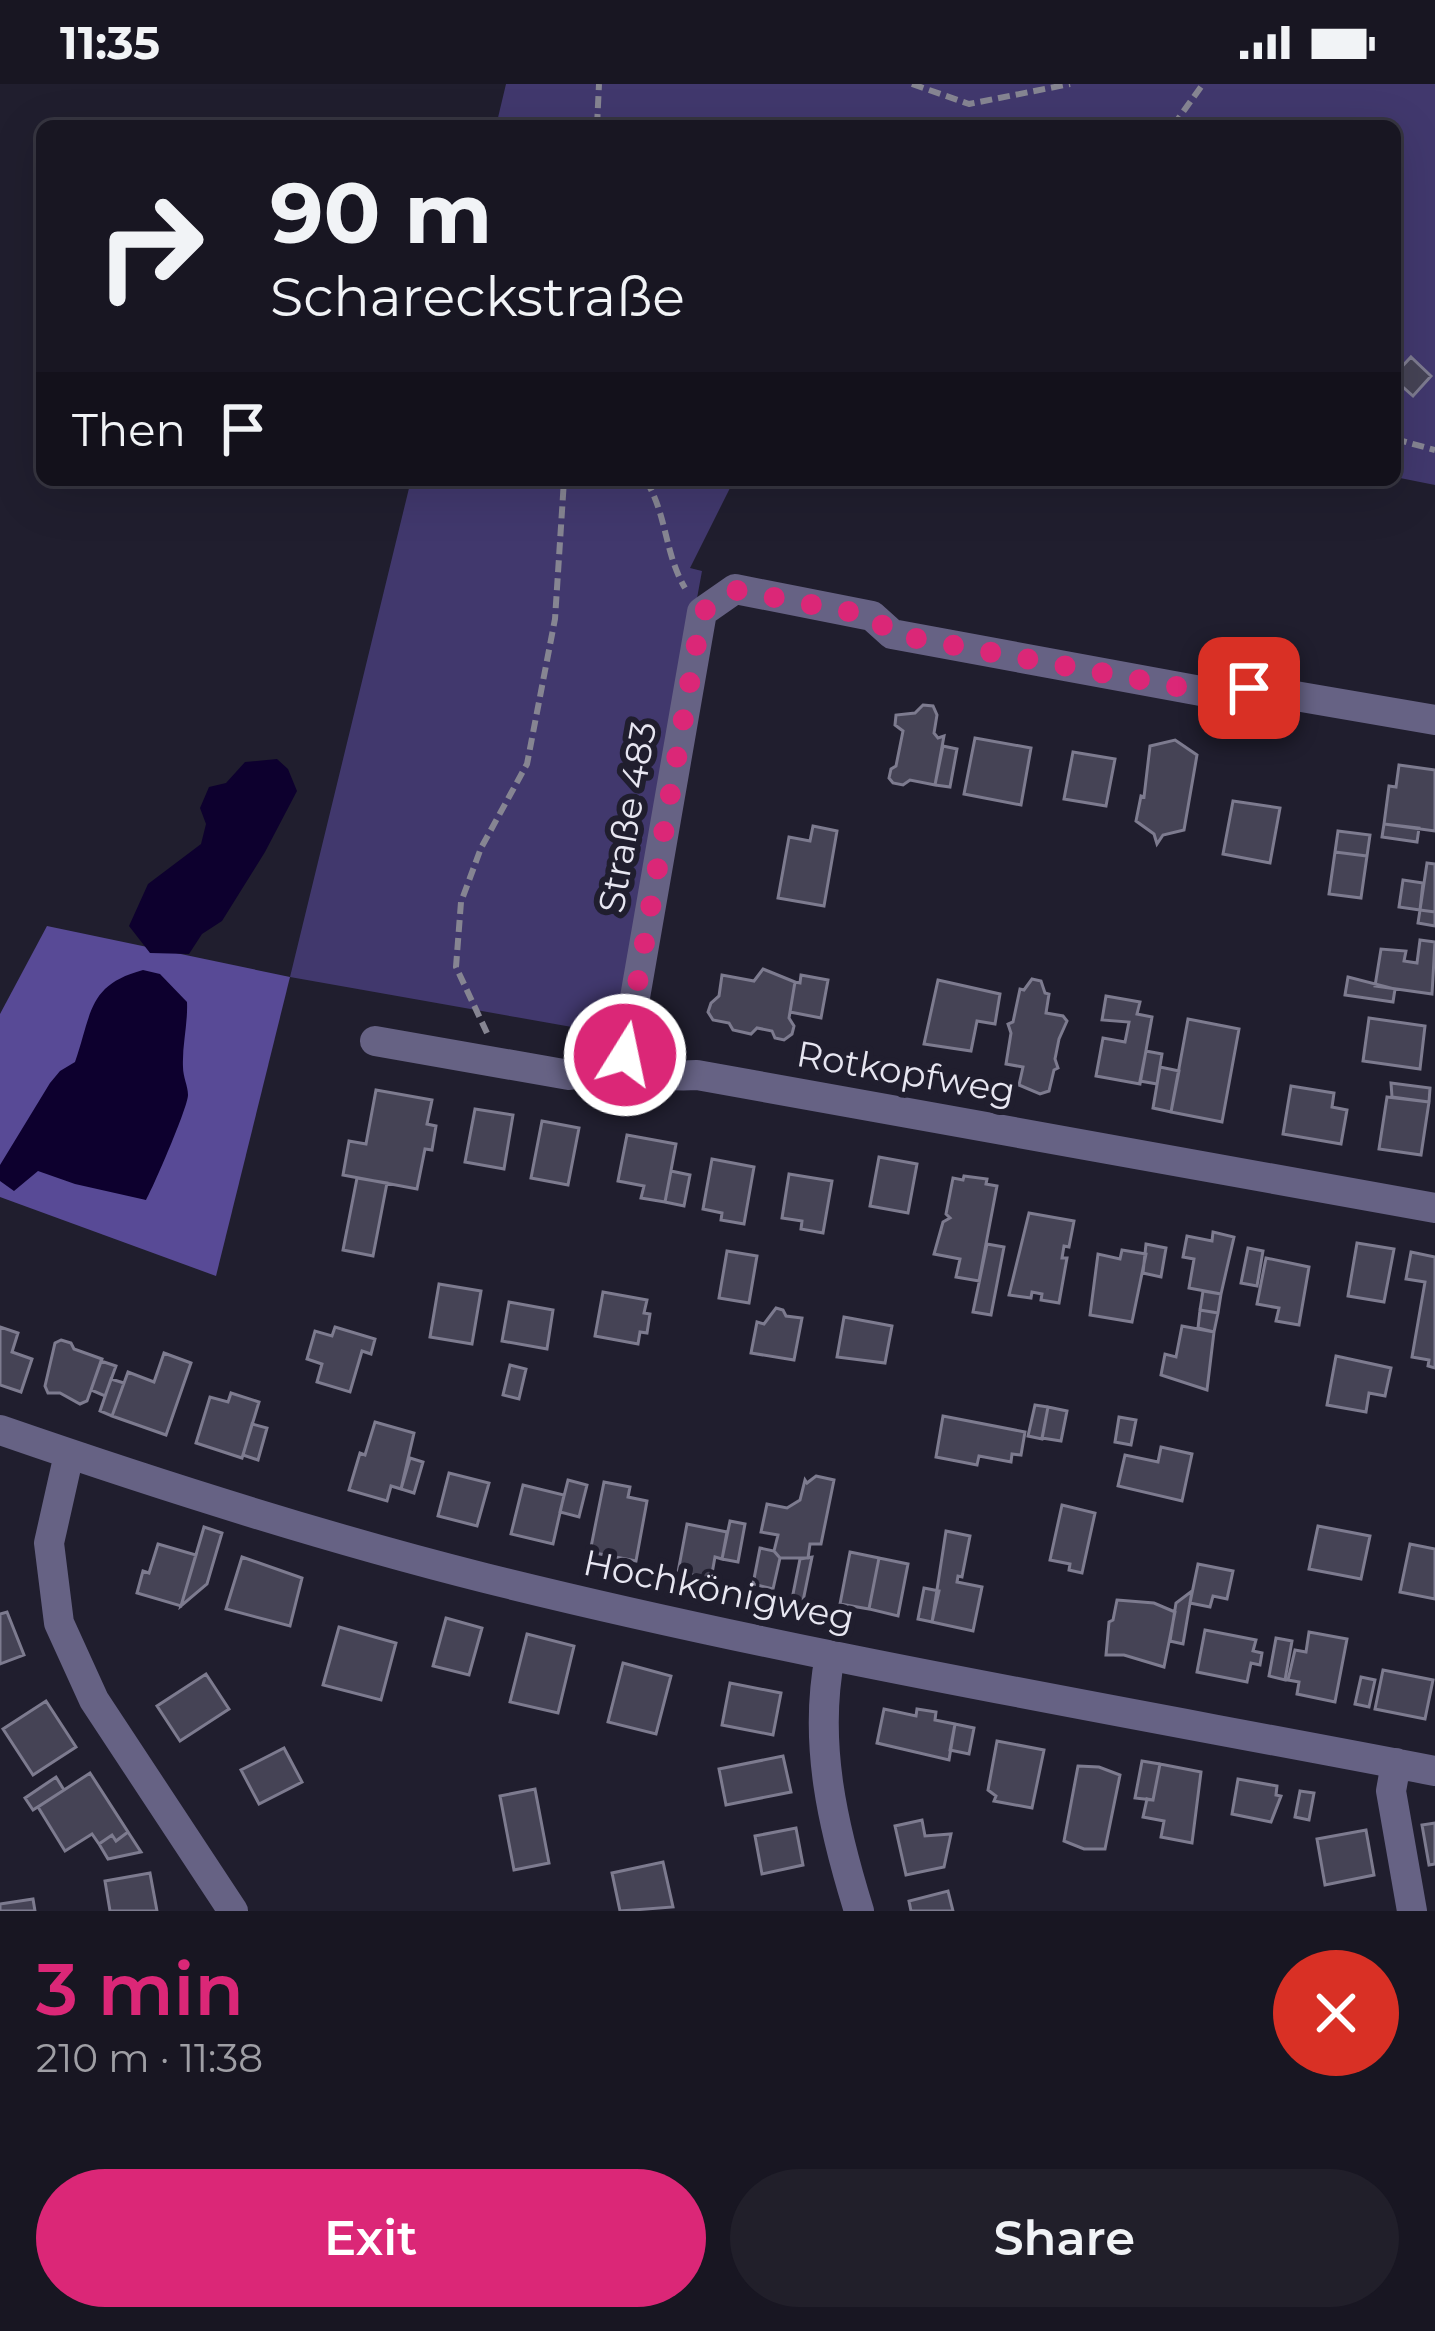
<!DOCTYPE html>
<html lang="en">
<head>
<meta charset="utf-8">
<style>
	:root { --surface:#181622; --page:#211f2a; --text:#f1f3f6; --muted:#9f9fa5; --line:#363540; --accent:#db2777 }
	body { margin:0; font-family:Montserrat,sans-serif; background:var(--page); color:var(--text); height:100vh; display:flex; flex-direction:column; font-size:45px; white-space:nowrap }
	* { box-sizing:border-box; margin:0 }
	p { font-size:39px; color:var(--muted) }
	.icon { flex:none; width:66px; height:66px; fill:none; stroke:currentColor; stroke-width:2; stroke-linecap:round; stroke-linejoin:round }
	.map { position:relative; height:1827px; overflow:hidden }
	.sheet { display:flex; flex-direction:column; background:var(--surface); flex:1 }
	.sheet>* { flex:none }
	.banner { position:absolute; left:36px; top:36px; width:1365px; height:366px; border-radius:18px; box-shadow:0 12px 48px #0002,0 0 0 3px var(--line); background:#181622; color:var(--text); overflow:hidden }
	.pin { position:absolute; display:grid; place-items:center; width:102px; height:102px; color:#fff; margin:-51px; border-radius:24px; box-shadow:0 6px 18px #0006 }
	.me { position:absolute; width:132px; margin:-66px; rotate:10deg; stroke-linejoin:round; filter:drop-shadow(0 0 9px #0008) }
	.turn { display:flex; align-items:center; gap:42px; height:252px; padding:0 36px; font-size:54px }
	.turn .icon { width:156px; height:156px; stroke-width:2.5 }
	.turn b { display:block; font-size:84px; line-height:102px }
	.then { display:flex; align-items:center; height:114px; padding:0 36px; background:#0003; gap:24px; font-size:45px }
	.round { display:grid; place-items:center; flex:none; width:126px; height:126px; border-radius:63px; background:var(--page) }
	.summary { display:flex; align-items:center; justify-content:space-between; height:204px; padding:0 36px }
	h1 { font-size:72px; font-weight:600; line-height:90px; color:var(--accent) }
	.primary-button { display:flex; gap:24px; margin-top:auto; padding:24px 36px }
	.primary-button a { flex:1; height:138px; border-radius:72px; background:var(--accent); color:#fff; font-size:48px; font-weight:600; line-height:138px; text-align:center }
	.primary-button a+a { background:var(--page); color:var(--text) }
	.status { display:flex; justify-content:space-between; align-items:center; height:84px; padding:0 60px; background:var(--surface); direction:ltr }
	.status svg { height:33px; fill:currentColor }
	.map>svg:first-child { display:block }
	.green { fill:#41386d }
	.forest { fill:#584a96 }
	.water { fill:#0d002e }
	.building { fill:#454355; stroke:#7d7b8f; stroke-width:3 }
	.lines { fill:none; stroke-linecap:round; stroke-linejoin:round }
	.path { stroke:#868592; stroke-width:6; stroke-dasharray:12 6; stroke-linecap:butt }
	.minor { stroke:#666284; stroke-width:30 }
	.route { stroke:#db2777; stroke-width:21; stroke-dasharray:0 37.8 }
	.labels { text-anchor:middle; stroke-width:12; stroke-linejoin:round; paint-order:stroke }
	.street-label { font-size:36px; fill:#e7e6f1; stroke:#201e2e }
</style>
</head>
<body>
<div class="status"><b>11:35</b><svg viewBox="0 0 49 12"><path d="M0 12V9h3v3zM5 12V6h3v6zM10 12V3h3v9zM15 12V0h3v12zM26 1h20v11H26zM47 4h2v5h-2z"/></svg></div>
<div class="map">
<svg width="1435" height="1827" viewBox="0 0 1435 1827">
	<rect width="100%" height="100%" fill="#201e2e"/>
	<!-- green -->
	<path class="green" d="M506 0H1435V401L1395 393V42H496Z
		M411 396H734L690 484 702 487 617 951 290 893Z"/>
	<!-- forest -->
	<path class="forest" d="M47 842 290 893 216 1192 0 1113V930Z"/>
	<!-- water -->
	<path class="water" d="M277 675 288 685 297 707 265 768 222 837 202 850 189 870 150 869 129 842 148 800 201 760 206 740 200 724 209 703 226 699 245 678Z
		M143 886 160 890 187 918C188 940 182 961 183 983 183 993 188 1002 188 1011 188 1023 153 1104 146 1116L75 1100 38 1087 14 1107 0 1097V1081L50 999 60 987 75 978C92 930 87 901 143 886Z"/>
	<!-- building -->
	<path class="building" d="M1411 273 1431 292 1413 312 1395 296V290Z
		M923 621 933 622 937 631 934 649 938 654 944 652 935 701 910 696 903 701 893 699 889 694 891 685 896 682 903 647 895 641 896 631 915 629Z
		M975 654 1031 664 1021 721 964 710Z
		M1175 656 1197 671 1184 746 1163 751 1157 760 1154 750 1136 737 1141 712 1144 713 1150 662Z
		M943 662 957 665 950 703 935 701Z
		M1073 668 1115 675 1106 722 1064 715Z
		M1399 681 1435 686V747L1384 740 1389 702 1396 703Z
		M1233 717 1280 724 1270 779 1223 770Z
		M1384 740 1419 744 1417 758 1382 753Z
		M813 742 837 747 824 822 778 814 789 753 810 757Z
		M1338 747 1370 751 1367 772 1335 768Z
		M1335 768 1367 772 1361 814 1329 810Z
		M1427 779 1435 780V828L1420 826Z
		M1403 796 1423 799 1420 826 1399 823Z
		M1420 826 1435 828V842L1418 839Z
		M1420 856 1435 858 1432 910 1375 902 1381 865 1406 867 1404 877 1417 879Z
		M763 885 795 898 789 934 794 942 792 950 784 956 775 954 772 947 757 944 751 950 733 946 729 939 713 936 708 928 711 919 719 912 722 891 754 897Z
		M801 891 828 896 821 934 790 928 795 898 800 899Z
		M1348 893 1395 905 1393 918 1345 911Z
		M1032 895 1041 897 1045 909 1049 910 1046 929 1063 932 1067 937 1059 955 1055 975 1058 984 1054 986 1049 1007 1040 1010 1019 1001 1023 983 1006 980 1011 949 1008 940 1013 938 1020 905 1024 906Z
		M938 896 1000 910 995 940 977 937 971 967 924 960Z
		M1106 912 1140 918 1137 930 1152 933 1140 1000 1096 992 1103 954 1125 958 1129 938 1102 936Z
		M1369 934 1425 942 1420 985 1363 977Z
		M1188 935 1239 945 1222 1038 1171 1028Z
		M1146 967 1162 970 1157 1000 1140 997Z
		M1160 983 1179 987 1171 1028 1153 1024Z
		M1391 999 1430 1004 1429 1018 1392 1013Z
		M1291 1002 1334 1009 1332 1023 1347 1026 1341 1060 1283 1050Z
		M376 1006 432 1016 427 1040 436 1042 432 1066 425 1065 417 1105 343 1091 349 1057 366 1060Z
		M1387 1013 1429 1018 1421 1071 1379 1065Z
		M475 1025 513 1031 504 1085 465 1078Z
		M542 1037 579 1044 568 1101 531 1094Z
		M627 1051 676 1060 665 1118 641 1114 644 1102 618 1097Z
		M879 1073 917 1080 908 1129 870 1122Z
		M712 1075 754 1083 744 1140 721 1136 722 1129 703 1125Z
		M671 1087 690 1091 684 1122 665 1118Z
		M789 1090 832 1097 823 1149 801 1145 802 1137 782 1134Z
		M964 1092 987 1095 986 1100 997 1102 979 1197 956 1193 960 1175 934 1170 943 1138 950 1134 946 1130 953 1094 963 1096Z
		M357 1094 387 1099 373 1172 343 1166Z
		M1029 1129 1074 1137 1069 1163 1064 1162 1062 1174H1067L1059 1219 1041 1216 1042 1210 1032 1208 1031 1214 1009 1211Z
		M1213 1148 1234 1153 1221 1210 1189 1204 1194 1175 1183 1173 1187 1152 1212 1157Z
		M1357 1159 1394 1165 1384 1218 1348 1212Z
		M987 1160 1004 1163 991 1231 973 1228Z
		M1146 1160 1166 1164 1161 1193 1143 1189Z
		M1248 1164 1263 1167 1257 1202 1241 1199Z
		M1122 1166 1146 1170 1132 1238 1090 1231 1098 1170 1120 1175Z
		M727 1167 757 1172 749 1219 719 1214Z
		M1411 1168 1435 1173V1284L1428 1282 1429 1276 1412 1273 1425 1198 1406 1195Z
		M1266 1174 1309 1183 1299 1241 1276 1237 1279 1224 1257 1220Z
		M439 1200 481 1207 472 1260 430 1253Z
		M1203 1207 1221 1210 1218 1229 1200 1226Z
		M603 1208 647 1216 644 1229 650 1230 647 1249 640 1248 638 1260 595 1252Z
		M509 1218 553 1226 547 1265 502 1257Z
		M776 1224 783 1226 786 1232 802 1234 794 1276 751 1269 757 1238 764 1240Z
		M1200 1226 1218 1229 1214 1248 1198 1244Z
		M844 1233 892 1242 885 1279 837 1273Z
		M1182 1242 1214 1248 1207 1306 1161 1291 1165 1270 1176 1273Z
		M0 1243 18 1249 12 1268 32 1275 21 1308 0 1301Z
		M335 1243 375 1255 371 1270 362 1267 350 1308 317 1298 322 1280 307 1275 315 1247 332 1252Z
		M61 1256 71 1259 74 1265 102 1275 87 1317 80 1320 60 1309H48L45 1302 55 1259Z
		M164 1269 191 1279 166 1351 112 1332 128 1288 154 1298Z
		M1336 1272 1391 1284 1385 1312 1369 1309 1366 1328 1327 1321Z
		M101 1277 116 1282 105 1312 91 1306Z
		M510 1281 526 1285 519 1315 503 1311Z
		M111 1295 124 1299 112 1332 100 1327Z
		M231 1309 259 1318 242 1374 196 1359 210 1313 228 1318Z
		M1035 1321 1048 1323 1042 1355 1028 1352Z
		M1048 1323 1067 1327 1061 1357 1042 1354Z
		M943 1332 1025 1348 1021 1371 1012 1370 1011 1378 979 1372 977 1381 936 1373Z
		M1119 1333 1136 1336 1131 1361 1115 1358Z
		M375 1338 414 1349 401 1405 391 1402 387 1417 349 1406 360 1369 365 1371Z
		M252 1340 267 1344 258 1376 243 1371Z
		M1161 1363 1192 1370 1182 1417 1118 1402 1125 1371 1158 1378Z
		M410 1374 423 1378 414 1409 401 1405Z
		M449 1389 489 1399 477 1442 438 1432Z
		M816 1392 834 1396 821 1460H810L808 1474H780L774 1467 778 1451 761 1448 767 1420 787 1424 800 1416 805 1396 807 1399Z
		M568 1396 587 1401 579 1433 560 1428Z
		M604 1398 630 1403 628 1413 647 1417 636 1477 590 1468Z
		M523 1401 564 1411 553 1460 511 1450Z
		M1062 1421 1095 1429 1082 1489 1069 1486 1070 1480 1050 1476Z
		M730 1437 745 1440 738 1478 722 1475Z
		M687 1440 727 1448 722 1475 715 1473 711 1495 678 1488Z
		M1318 1442 1370 1452 1361 1495 1309 1485Z
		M204 1443 222 1449 207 1500 181 1522Z
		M946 1447 970 1452 962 1493 958 1492 957 1498 982 1503 973 1547 932 1538Z
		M158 1460 196 1471 181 1522 137 1509 143 1487 149 1489Z
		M1410 1460 1435 1465V1515L1400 1508Z
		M760 1464 774 1467 780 1474 773 1505 753 1500Z
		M850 1468 879 1474 869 1525 840 1520Z
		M242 1473 302 1494 290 1542 226 1525Z
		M812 1473 803 1517 792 1515 800 1475Z
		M879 1474 908 1480 898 1532 869 1525Z
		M1198 1480 1233 1487 1227 1515 1213 1512 1210 1523 1190 1519Z
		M924 1504 939 1507 932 1538 918 1535Z
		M1192 1507 1183 1560 1170 1557 1176 1519Z
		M1117 1516 1154 1519 1175 1528 1164 1583 1124 1571H1106L1109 1538 1113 1536Z
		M7 1528 24 1571 0 1580V1530Z
		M446 1534 482 1544 469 1591 433 1582Z
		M339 1543 396 1559 381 1616 323 1601Z
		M1205 1546 1256 1556 1253 1567 1262 1569 1260 1581 1251 1579 1247 1598 1197 1588Z
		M1309 1548 1347 1555 1335 1618 1297 1610 1299 1598 1288 1596 1295 1566 1306 1568Z
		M527 1550 574 1562 558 1629 510 1618Z
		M1276 1554 1292 1557 1285 1596 1269 1592Z
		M623 1579 671 1592 656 1650 608 1638Z
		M1383 1586 1433 1596 1425 1635 1375 1625Z
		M206 1590 229 1625 180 1657 157 1622Z
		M1361 1593 1375 1596 1369 1623 1355 1620Z
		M730 1599 781 1609 773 1651 722 1641Z
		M46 1617 76 1663 33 1691 3 1645Z
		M884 1625 916 1632 917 1625 936 1628 935 1636 955 1640 949 1676 877 1659Z
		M955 1640 974 1644 969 1670 950 1666Z
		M997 1657 1044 1666 1032 1724 994 1717 996 1712 988 1706Z
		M284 1664 302 1698 259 1720 241 1686Z
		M783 1672 791 1708 726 1721 719 1685Z
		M1142 1677 1160 1680 1153 1716 1135 1714Z
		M1160 1680 1201 1688 1192 1759 1161 1753 1164 1737 1143 1733 1147 1715 1153 1716Z
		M1078 1682 1099 1683 1120 1691 1105 1765H1084L1064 1757Z
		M90 1689 128 1748 116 1757 112 1751 99 1760 92 1750 65 1767 38 1723Z
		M56 1693 64 1706 33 1726 25 1714Z
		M1238 1695 1277 1702 1276 1711 1281 1712 1271 1738 1232 1730Z
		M535 1705 549 1779 514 1786 500 1712Z
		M1300 1707 1314 1709 1309 1736 1295 1733Z
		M922 1736 925 1752 951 1750 944 1783 906 1791 895 1742Z
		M1435 1739V1780L1429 1781 1422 1741Z
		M796 1744 803 1781 762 1790 755 1752Z
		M1366 1746 1374 1791 1325 1801 1317 1755Z
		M128 1748 141 1768 108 1775 99 1760 112 1751 116 1757Z
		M663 1778 673 1823 620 1827 612 1789Z
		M150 1789 157 1827H110L105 1797Z
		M948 1807 953 1827H911L909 1817Z
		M33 1815 35 1827H0V1820Z"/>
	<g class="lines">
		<!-- path -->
		<path class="path" d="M912 0 969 20 1070 0
			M597 42 599 0
			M1173 42 1203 0
			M1395 355 1435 366
			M646 396C668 434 664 468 685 504
			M487 949 456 883 461 818 481 764 527 680 555 535 564 396"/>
		<!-- minor -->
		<path class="minor" d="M375 957 569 991 605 967C627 971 631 982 648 987 664 992 680 992 697 991L1435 1124
			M625 971 702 528 735 505 872 532 892 550 1228 612 1249 604 1435 636
			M0 1346C159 1401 322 1453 485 1494 798 1572 1118 1626 1435 1687
			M69 1370 49 1459 59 1539 94 1616 233 1827
			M830 1572C813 1659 833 1743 859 1827
			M1396 1679 1391 1707 1412 1827"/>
	</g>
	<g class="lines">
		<!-- route -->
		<path class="route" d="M625 971 702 528 735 506 872 532 892 550 1228 612 1249 604"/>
	</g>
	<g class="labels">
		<!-- street labels -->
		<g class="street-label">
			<text transform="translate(627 733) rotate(-80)" y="13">Straße 483</text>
			<text transform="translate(906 988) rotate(10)" y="13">Rotkopfweg</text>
			<text transform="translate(719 1506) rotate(12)" y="13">Hochkönigweg</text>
		</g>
	</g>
</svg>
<div class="pin" style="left:1249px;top:604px;background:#d93025"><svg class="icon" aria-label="arrive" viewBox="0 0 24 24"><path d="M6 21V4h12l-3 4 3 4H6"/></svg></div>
<svg class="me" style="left:625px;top:971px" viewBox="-20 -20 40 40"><circle r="17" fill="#db2777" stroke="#fff" stroke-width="3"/><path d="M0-11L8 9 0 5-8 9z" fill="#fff"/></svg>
<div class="banner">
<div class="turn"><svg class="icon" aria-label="right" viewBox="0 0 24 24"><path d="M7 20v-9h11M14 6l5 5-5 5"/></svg><div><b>90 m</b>Schareckstraße</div></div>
<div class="then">Then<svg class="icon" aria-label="arrive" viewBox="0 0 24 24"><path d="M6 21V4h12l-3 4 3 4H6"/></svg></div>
</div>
</div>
<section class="sheet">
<div class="summary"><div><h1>3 min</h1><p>210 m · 11:38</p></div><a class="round" style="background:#d93025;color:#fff"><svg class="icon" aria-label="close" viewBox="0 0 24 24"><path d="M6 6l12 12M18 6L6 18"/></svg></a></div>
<div class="primary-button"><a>Exit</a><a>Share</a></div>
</section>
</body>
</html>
